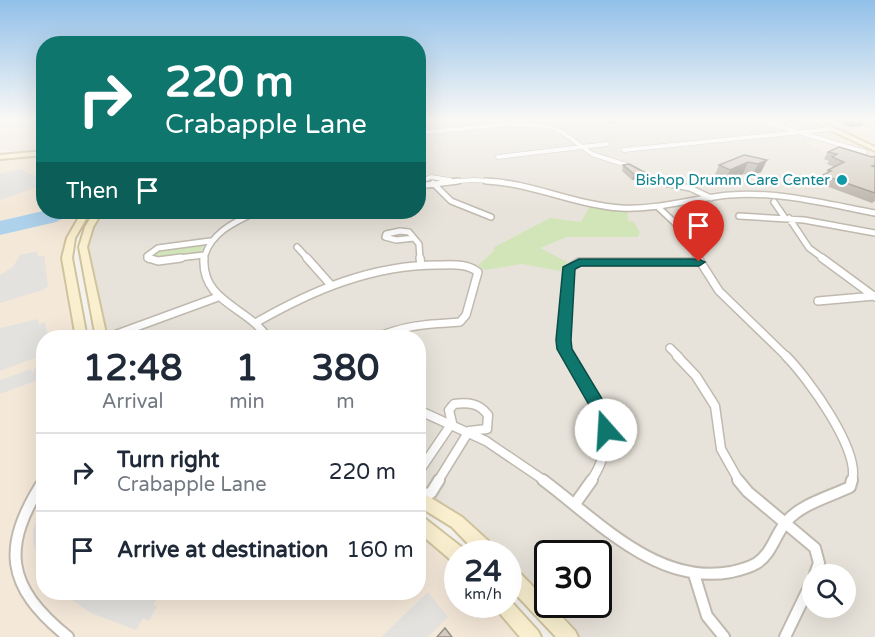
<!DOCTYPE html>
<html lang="en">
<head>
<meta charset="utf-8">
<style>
	:root { --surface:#fff; --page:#f2f2f3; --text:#1f2937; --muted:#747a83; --line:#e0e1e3 }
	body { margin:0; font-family:"Varela Round",sans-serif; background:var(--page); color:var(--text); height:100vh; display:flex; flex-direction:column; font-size:22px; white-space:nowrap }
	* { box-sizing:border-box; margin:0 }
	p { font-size:20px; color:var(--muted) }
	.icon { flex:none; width:33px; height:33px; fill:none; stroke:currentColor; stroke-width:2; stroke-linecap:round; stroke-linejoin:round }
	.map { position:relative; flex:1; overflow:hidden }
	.details { position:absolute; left:36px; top:330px; width:390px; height:270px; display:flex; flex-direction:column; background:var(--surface); border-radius:24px; box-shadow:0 6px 24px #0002 }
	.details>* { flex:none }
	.hud { position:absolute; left:36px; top:36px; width:390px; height:183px; border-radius:24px; box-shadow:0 6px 24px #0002; background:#0f766e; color:#fff; overflow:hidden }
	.fabs { position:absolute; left:802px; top:564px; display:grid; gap:12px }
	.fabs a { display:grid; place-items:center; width:54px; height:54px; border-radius:50%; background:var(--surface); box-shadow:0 6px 24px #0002; font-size:30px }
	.speed { position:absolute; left:444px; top:540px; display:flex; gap:12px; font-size:30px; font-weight:700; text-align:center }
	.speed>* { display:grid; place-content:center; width:78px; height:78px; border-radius:50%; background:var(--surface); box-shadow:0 6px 24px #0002; line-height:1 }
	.speed small { font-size:15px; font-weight:400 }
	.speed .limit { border:3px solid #111; border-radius:9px; background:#fff; color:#111 }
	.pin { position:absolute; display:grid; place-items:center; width:51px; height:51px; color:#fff; margin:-62px -26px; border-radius:50% 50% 50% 0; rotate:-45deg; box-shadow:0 0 6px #0007 }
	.pin .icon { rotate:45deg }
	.me { position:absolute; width:66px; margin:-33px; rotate:341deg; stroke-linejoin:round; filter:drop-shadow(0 0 4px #0008) }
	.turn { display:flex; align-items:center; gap:21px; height:126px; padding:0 30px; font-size:27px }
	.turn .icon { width:78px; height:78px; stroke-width:2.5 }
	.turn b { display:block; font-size:42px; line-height:51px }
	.then { display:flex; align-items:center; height:57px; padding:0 30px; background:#0003; gap:12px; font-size:22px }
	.eta { display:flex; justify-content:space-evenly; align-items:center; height:102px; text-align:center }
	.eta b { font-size:36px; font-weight:800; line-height:42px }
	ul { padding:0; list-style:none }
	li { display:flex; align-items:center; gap:18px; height:78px; padding:0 30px; border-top:2px solid var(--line) }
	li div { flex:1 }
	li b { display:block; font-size:22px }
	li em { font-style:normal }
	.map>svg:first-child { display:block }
	.residential { fill:#e8e3da; fill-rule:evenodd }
	.commercial { fill:#f4e8d9 }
	.green { fill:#d1e5b8 }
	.parking { fill:#e4e2df }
	.water { fill:#aed2eb }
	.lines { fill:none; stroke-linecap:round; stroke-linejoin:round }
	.street-far4-casing { stroke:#bfb9af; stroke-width:5 }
	.street-far3-casing { stroke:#bfb9af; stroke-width:8 }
	.street-far2-casing { stroke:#bfb9af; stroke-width:10 }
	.street-far1-casing { stroke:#bfb9af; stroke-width:11 }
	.street-casing { stroke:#bfb9af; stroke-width:14 }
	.secondary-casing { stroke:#d0c39f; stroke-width:4 }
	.street-far4 { stroke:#fff; stroke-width:4 }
	.street-far3 { stroke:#fff; stroke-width:5 }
	.street-far2 { stroke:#fff; stroke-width:7 }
	.street-far1 { stroke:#fff; stroke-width:8 }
	.street { stroke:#fff; stroke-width:10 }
	.secondary { fill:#faf0d0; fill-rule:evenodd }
	.wall { fill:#b7b0a7 }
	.shaded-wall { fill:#959088 }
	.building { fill:#d5cdc2; stroke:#959088; stroke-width:1.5 }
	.route { fill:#0f766e; stroke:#0a4d48; stroke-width:1.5 }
	.culture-dot { fill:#0f9aa8; stroke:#fff; stroke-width:2 }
	.labels { text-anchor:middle; stroke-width:5; stroke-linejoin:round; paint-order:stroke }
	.far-culture-label { font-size:15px; fill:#0d838f; stroke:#fff; text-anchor:end }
</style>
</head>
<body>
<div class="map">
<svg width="875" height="637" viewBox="0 0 875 637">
	<rect width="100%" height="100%" fill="#f4f2ec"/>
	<!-- residential -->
	<path class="residential" d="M419 120H753L823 141 806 142 836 152 862 157 875 156V637H577L509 565 508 554 497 553 467 522 419 490 418 338 107 337 88 250 92 226 101 212H418ZM548 554H598V604H548ZM813 574H846V608H813Z"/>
	<!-- commercial -->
	<path class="commercial" d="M0 120H43V149L13 152 0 149Z
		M753 120H807L875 151V156L862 157 836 152 826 153 805 142 821 140Z
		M817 120H868L875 123V146Z
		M43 155 44 212H86L76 227 68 248 78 337 44 338V592H418L419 526 457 561 458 604 497 605 525 637H0V160Z"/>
	<!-- green -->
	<path class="green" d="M590 206 627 210 628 221 634 222 640 232 638 237H567L540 248 567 262 561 271 522 264 485 270 478 265 495 250 493 248 550 218 581 222Z
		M203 244 204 245 200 253 156 259 151 257 154 251Z"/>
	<!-- parking -->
	<path class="parking" d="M20 169 43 180V185L0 200V174Z
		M37 251 38 257 44 255 48 286 43 290 0 303V275L13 267 20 255Z
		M38 319 39 324 45 322 48 337 44 338 43 355 0 371V328Z
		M43 365V378L0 394V380L31 369 32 373 34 371V368Z
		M43 505V568L38 560 33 543V530Z
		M428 592 448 617 428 637H381Z
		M150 593 159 595 153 605 157 606 149 621 143 618 136 630 91 613 72 600 80 593Z"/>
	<!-- water -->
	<path class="water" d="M43 211 69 212 64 218 56 222 0 235V221Z"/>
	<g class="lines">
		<!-- street-far4 casing -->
		<g class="street-far4-casing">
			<path id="street-far4" d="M758 120 865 152
				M418 133 508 124 548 126 562 132 592 154 626 165 659 182
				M418 149 421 153
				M624 150 831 129
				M498 157 607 144
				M418 182 431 177 450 180
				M441 182 475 180 503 182"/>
		</g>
		<!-- street-far3 casing -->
		<g class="street-far3-casing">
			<path id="street-far3" d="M486 181C532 183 575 205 621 208 658 210 693 198 730 195 779 191 827 204 875 213
				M654 181 690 188 711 198
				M418 182 421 181
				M433 183 451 201 491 217
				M418 186 458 181
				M774 202 785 218
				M659 208 675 223 699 259
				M739 216 804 220 875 233
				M789 218 809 248 824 259
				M400 231 409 232 414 238 396 240 385 237 386 234Z
				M414 238 419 244 420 259
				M297 247 308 259
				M149 259 147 256 158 248 210 241
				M170 259 204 255
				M204 259C209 234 234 222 256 212"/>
		</g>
		<!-- street-far2 casing -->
		<g class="street-far2-casing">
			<path id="street-far2" d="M148 258 158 261 181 258
				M204 258C201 302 248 307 268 338
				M307 258 330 284
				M420 258 421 265
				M698 258 719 291 787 357
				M822 258 875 297
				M818 301 875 296
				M257 322C313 290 372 265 438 265 452 265 466 263 478 272L466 315 460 322C427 324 405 325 375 338
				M106 338 218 297
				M670 348 679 357
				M568 357 564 335 568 269 579 262H699"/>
		</g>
		<!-- street-far1 casing -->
		<g class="street-far1-casing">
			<path id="street-far1" d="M568 356C590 401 626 428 591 481
				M677 356 696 376 715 406 721 449 739 481
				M786 356C808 378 861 451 852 481
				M418 410 486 441 545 481
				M418 473 452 423 449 410 454 404C468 402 479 403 488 415L487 429 469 431 438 481"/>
		</g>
		<!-- street casing -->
		<g class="street-casing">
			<path id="street" d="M44 480C1 547 5 586 68 637
				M543 480C597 520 657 586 731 572 740 570 749 568 757 563 772 553 775 535 786 522 801 504 829 497 850 487L852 480
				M738 480 748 492 815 548 819 563 815 574
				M418 495 431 493 439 480
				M575 504 592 480
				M694 574 707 616 724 637
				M785 637 813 579"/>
		</g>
		<!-- secondary casing -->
		<g class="secondary-casing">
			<path id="secondary" d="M809 120H817L875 147V151Z
				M44 151V155L0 159V155Z
				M82 212H90L75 238 72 258 87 338H76L62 258 67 238Z
				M94 212H102L93 227 87 247 107 338H96L79 247 85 227Z
				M418 490 462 517 496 548 498 554H478L452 527 418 506Z
				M418 515 423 517 464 549 466 554H458V563L452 561 418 532Z
				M508 565 514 567 548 602V604H550L575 631 578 637H556L508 586Z
				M508 598 538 631 541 637H520L497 610 494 604H508Z"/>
		</g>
		<!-- street-far4 -->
		<use href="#street-far4" class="street-far4"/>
		<!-- street-far3 -->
		<use href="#street-far3" class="street-far3"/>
		<!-- street-far2 -->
		<use href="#street-far2" class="street-far2"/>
		<!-- street-far1 -->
		<use href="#street-far1" class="street-far1"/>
		<!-- street -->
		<use href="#street" class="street"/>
		<!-- secondary -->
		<use href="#secondary" class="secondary"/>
	</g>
	<!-- wall -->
	<path class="wall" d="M835 120H865L862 126 849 127Z
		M828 152 872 157 875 156V201L872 203 818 183 823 175 826 174 828 170 834 167 827 164 829 161 824 159Z
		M767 160 761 172 752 176 743 174 725 182 714 177 719 165Z
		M623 165 644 172 642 178 632 180 622 171Z"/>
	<!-- shaded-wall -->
	<path class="shaded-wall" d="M607 120H617L616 123H606Z
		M785 120H802V121L784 123Z
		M865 120 862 126 849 127 852 121Z
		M767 160 761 172 752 176 758 164Z
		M748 162 743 174 725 182 730 170Z
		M644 172 642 178 632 180 634 174Z"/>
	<!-- building -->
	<path class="building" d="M839 147 872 157 875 156V165L872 166 875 167V193L823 175 831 171 828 170 844 162 832 157 837 154 828 152Z
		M744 155 767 160 758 164 748 162 730 170 719 165Z
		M629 164 644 172 634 174 623 165Z
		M445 628 452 637H437Z"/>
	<!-- sky -->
	<linearGradient id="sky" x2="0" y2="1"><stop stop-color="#91c0e9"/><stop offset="0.57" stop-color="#faf9f6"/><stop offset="1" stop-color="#faf9f6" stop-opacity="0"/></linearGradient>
	<rect width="875" height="210" fill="url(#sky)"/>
	<!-- route -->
	<path class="route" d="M579 259H699L705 262 699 266H581L575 269 571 340 572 349 607 407 614 430 612 435 606 438 599 435 593 412 557 349 556 340 563 267Z"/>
	<!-- markers -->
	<circle class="culture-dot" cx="842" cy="180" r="6"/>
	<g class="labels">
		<!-- far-culture labels -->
		<g class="far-culture-label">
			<text x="830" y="185">Bishop Drumm Care Center</text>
		</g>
	</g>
</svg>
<div class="fabs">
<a><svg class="icon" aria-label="search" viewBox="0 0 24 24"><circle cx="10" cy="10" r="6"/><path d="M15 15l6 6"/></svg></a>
</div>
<div class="speed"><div>24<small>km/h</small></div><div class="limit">30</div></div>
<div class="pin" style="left:699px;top:262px;background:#d93025"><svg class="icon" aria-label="arrive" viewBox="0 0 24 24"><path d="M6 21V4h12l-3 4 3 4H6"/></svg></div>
<svg class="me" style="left:606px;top:430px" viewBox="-20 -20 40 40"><circle r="19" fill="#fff"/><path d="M0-13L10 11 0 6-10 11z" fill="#0f766e"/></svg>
<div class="hud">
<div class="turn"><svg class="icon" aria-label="right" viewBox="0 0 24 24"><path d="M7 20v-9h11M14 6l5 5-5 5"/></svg><div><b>220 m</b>Crabapple Lane</div></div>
<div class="then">Then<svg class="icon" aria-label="arrive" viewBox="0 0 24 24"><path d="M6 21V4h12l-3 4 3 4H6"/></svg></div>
</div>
<section class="details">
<div class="eta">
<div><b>12:48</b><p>Arrival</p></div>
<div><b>1</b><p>min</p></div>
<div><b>380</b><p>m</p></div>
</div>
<ul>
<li><svg class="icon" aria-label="right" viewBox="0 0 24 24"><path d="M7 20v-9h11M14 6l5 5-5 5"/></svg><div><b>Turn right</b><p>Crabapple Lane</p></div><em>220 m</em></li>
<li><svg class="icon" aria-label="arrive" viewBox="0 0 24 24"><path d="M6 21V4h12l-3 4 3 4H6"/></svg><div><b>Arrive at destination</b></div><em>160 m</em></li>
</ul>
</section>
</div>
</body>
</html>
